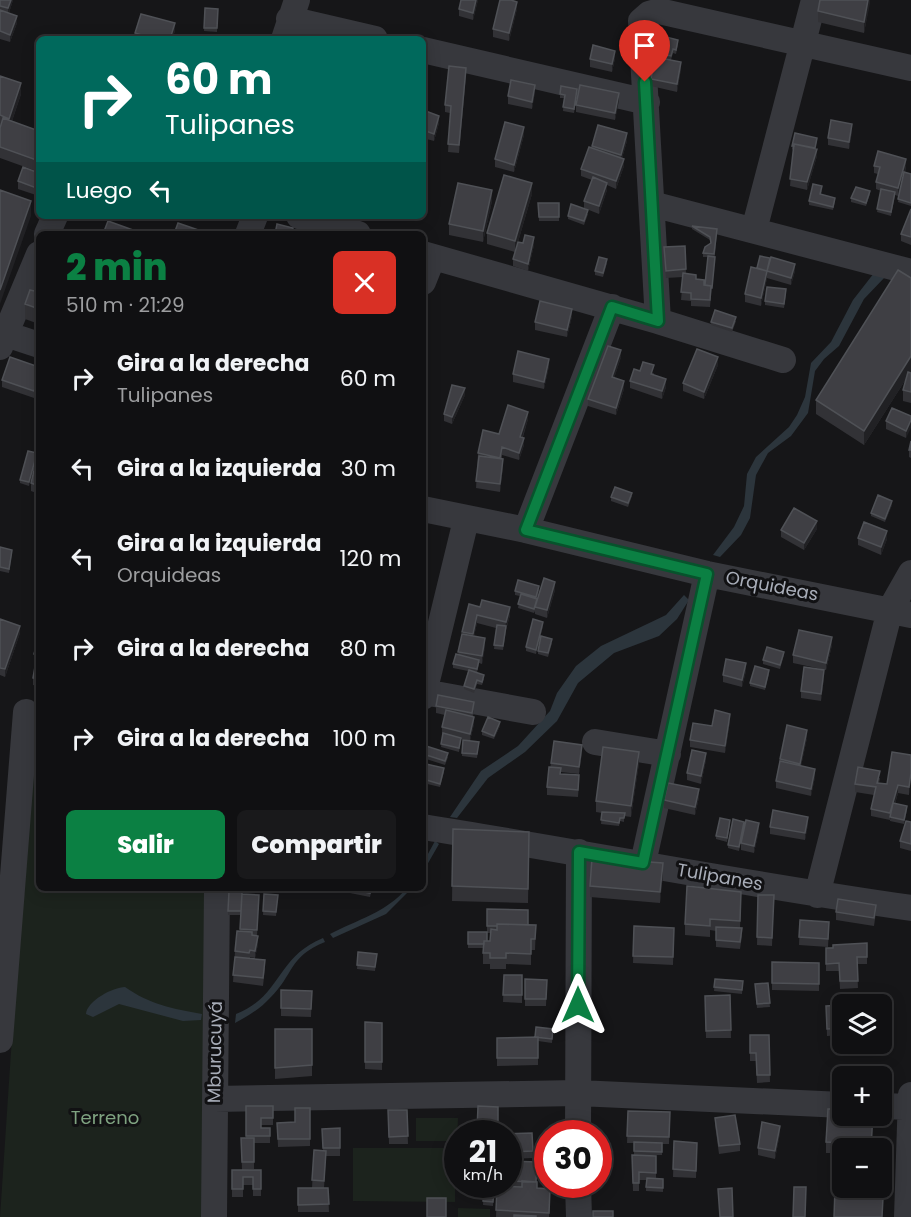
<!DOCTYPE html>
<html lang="es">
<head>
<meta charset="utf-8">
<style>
	:root { --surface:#101012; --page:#19191b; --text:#f1f3f6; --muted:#9c9d9f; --line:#303032; --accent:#0b8043 }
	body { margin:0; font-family:Poppins,sans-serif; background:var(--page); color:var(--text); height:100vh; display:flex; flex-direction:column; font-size:22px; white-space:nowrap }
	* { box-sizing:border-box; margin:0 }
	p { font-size:20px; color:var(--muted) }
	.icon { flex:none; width:33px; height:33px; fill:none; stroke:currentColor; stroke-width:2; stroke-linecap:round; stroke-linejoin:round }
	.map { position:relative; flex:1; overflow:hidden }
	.details { position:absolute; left:36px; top:231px; width:390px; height:660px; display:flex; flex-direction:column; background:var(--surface); border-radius:9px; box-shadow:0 3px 15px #0003,0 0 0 2px var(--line) }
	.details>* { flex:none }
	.top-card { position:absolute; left:36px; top:36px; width:390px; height:183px; border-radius:9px; box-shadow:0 3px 15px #0003,0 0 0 2px var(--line); background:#00695c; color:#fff; overflow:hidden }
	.controls { position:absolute; left:832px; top:994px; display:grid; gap:12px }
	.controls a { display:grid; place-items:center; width:60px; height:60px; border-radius:9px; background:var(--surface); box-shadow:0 3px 15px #0003,0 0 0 2px var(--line); font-size:30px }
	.speed { position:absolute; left:444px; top:1120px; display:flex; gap:12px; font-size:30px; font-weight:700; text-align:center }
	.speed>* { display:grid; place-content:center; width:78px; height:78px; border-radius:50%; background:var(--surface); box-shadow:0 3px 15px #0003,0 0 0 2px var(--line); line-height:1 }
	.speed small { font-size:15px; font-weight:400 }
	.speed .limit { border:9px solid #d22; background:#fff; color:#111 }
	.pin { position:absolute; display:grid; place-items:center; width:51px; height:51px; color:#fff; margin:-62px -26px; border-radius:50% 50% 50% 0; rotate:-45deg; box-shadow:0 0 6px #0007 }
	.pin .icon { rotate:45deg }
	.me { position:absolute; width:66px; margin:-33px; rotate:0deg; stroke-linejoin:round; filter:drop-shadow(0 0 4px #0008) }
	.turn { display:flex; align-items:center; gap:21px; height:126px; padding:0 30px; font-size:27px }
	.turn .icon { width:78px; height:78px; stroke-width:2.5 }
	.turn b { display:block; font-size:42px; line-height:51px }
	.then { display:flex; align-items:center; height:57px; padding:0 30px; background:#0003; gap:12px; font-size:22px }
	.round { display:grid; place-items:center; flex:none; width:63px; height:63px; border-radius:9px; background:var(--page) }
	.overview { display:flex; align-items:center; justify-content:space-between; height:102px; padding:0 30px }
	h1 { font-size:36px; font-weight:800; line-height:45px; color:var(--accent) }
	.button { display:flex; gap:12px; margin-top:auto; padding:12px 30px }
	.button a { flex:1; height:69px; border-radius:9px; background:var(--accent); color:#fff; font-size:24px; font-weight:800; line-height:69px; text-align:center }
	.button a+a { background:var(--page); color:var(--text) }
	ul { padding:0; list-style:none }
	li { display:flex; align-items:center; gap:18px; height:90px; padding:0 30px }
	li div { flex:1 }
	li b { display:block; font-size:22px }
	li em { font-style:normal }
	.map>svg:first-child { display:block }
	.green { fill:#1c231d }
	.water { fill:#2c353c }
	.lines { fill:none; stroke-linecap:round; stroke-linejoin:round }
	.minor { stroke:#37383d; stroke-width:26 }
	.wall { fill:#323236; fill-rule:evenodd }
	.shaded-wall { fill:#212124 }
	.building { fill:#3f3f44; stroke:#4f5156; stroke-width:1.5 }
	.route-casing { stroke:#07532c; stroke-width:15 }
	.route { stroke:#0b8043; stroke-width:10 }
	.labels { text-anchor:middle; stroke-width:6; stroke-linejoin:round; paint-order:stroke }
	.street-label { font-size:18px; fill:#a8adb8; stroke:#111113 }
	.park-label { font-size:18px; fill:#7fa381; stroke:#111113 }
</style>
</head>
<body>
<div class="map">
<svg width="911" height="1217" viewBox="0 0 911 1217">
	<rect width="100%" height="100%" fill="#161618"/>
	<!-- green -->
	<path class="green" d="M39 631V888H212L204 1217H0Z
		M416 1118H458L457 1141H416Z
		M353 1148H455V1202L353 1201Z
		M458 1208 490 1209V1217H458Z"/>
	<!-- water -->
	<path class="water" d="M874 273 885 277 864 299 839 346 824 359 815 371 808 413 791 436 768 453 756 475 750 518 741 535 720 557 713 555 734 527 744 506 747 474 756 457 789 427 797 415 805 397 811 363 831 342 853 300Z
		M684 595 689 600 677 619 659 636 614 653 578 683 557 721 525 752 488 778 457 818 450 817 481 771 518 746 550 711 557 693 576 666 601 646 666 615Z
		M435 841 439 844 423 872V863Z
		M407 888H412L386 914 333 938 330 934C357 920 387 912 407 888Z
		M323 938 325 942C288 957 294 975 270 998 260 1009 248 1016 235 1023L236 1014C282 996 276 957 323 938Z
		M125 987C149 1004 173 1009 202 1014L201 1020 183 1021 119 1004 93 1017 86 1014C87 1001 113 987 125 987Z"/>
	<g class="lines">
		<!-- minor -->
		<path class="minor" d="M289 19 375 39
			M284 39 297 0
			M423 50 647 102
			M652 204 911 272
			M299 216 358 234
			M754 230 814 0
			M47 234 55 216
			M248 234 255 216
			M423 254 658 321 783 360
			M423 282 433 257
			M658 321 641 21 649 14 659 11 911 68
			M0 332 39 345
			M0 347 39 254
			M423 509 526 530 707 574 911 615
			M526 530 612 307
			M424 692 533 712
			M423 697 466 520
			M595 742 668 754
			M423 827C586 853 748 885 911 908
			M643 863 707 574
			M817 895 890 610 911 573
			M0 1040 26 712
			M215 1099 578 1093 843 1105
			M882 1106 911 1107
			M578 1134 579 852
			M578 1185 579 1217
			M214 1217 217 888
			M907 1217 911 1095"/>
	</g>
	<!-- wall -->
	<path class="wall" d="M0 0H13L9 13 17 23 10 42 0 39Z
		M478 0 473 20 459 16V9Z
		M870 0 864 33 818 22V11Z
		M205 8 218 9 217 32 204 31Z
		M517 9 509 41 493 37V29Z
		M175 31 172 39H135V33Z
		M678 44 676 54 673 53 671 60 681 69 677 92 651 86V79L661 57V54Z
		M615 58 612 72 590 67V59Z
		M466 75 459 153 448 152 450 113 445 112V105Z
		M0 76 21 94 12 121 39 131V172L0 158Z
		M535 92 532 109 508 104V96Z
		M577 93 574 113 563 111 564 98H560V94Z
		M619 100 615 120 576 112V105Z
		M423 110 439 123 434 141 423 138Z
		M852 131 849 149 828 145V138Z
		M524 135 514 172 495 167V159Z
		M627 141 622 158 624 166 616 189 607 185V190L599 214 584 208V201L592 180 581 176V169L592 146Z
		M817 141 815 148 817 156 807 190 790 186 793 150 792 149V146Z
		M874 166H906L905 173 911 174V206L898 202 901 183 898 196 895 195 891 216 877 212 881 191 876 189V182L878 174 874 173Z
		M39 173V196L18 189V181Z
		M822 190 821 194 835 201 833 210 809 205V201Z
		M532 194 518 242 534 245 528 271 513 266V259L515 252 487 244V233Z
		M870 194 866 206 851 202V198Z
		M492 201 483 242 449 235V224Z
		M538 203H559V221H539Z
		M911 209V245L901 241V234Z
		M588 214 584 225 568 219V216Z
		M692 226 717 233 710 307 691 306V301L681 300 683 277 666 278 664 247 685 246 686 274 704 285 708 257H703V253L710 244V240L692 229Z
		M607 263 603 277 595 275V271Z
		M757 268 795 271 791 285 767 278 761 306 745 302V294Z
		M911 278V371L910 373H911V403L903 401V390L906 379 864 445 816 414V400Z
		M39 292V324L25 319V304Z
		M786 293 784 308 765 305V301Z
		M572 316 567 337 535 330V322Z
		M736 321 732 332 711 325V322Z
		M621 357 614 378 624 389 616 415 588 406V399Z
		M718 365 704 399 683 391V383Z
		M549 366 544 389 513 382V374Z
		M39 367 34 398 2 387V380Z
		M640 371 654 373 653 375 666 387 662 399 630 388V381Z
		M465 395 452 424 444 421V414Z
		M911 416 906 438 886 429V421Z
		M528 419 523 437 524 445 519 460 502 455V459L503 467 500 492 476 488 478 453 499 434Z
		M911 441V458L909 457V450Z
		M37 457 29 486 20 483V480Z
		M39 459V494L31 491V483Z
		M632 496 628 507 611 501V497Z
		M892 505 885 522 871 516V513Z
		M817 529 804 550 781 537V530Z
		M858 538 887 539 881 555 858 545Z
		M0 547 12 553 9 573 0 571Z
		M539 590 537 599 555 590 547 618 535 614V611L534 613 518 608 520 596 515 595V591Z
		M469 604 510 615 506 630 503 650 494 649 496 628 477 623 474 636 485 646 482 664 479 663 477 673 484 679 482 685 477 684 474 693 464 689V686L468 671 453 668V664L458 655Z
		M0 619 20 633 5 677 0 675Z
		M543 626 536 654 526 651V647Z
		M39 636V686L33 685V678L36 662 34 661V654Z
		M552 643 548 657 538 654V651Z
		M832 645 826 670 793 663V655Z
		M784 655 780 669 763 664V660Z
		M746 671 742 687 723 682V675Z
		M769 674 765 690 750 686V683Z
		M824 678 821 701 801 698V691Z
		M436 706 474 710 473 717 474 724 470 741 479 742 477 758 462 756V753L466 740 461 739 459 752 441 747 443 735H442V727L445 715 436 713Z
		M730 721 725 753 690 747V740L712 726Z
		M500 726 494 739 482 735V731Z
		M807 738 801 766 815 777 811 796 776 788V781L780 759Z
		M423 745 448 757 445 765 423 758Z
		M582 752 579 774 561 772V774L579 783 578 797 547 795V787L551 763Z
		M911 755 909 795 898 793 895 804 907 810 904 824 890 821V820L871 816V809L874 795 855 792V784L880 778 879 783 887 784Z
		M706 760 701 784 687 780V773Z
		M639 763 631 817 624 816V822L620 821 619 826 601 824 602 813 596 812V801Z
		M444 772 440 787 423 783V775Z
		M699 797 695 815 664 808V800Z
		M911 822V851L900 848V841Z
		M730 824 727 842 716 839V836Z
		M808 824 805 840 770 834V827Z
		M744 825 739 851 728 848V845Z
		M453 829 529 846 528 903 452 901Z
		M759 830 754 853 741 850V843Z
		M663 874 660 903 590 897V886Z
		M327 888H344L343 893 327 890Z
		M345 888H372L370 897 345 892Z
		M229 891 242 895H259L257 936 258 944 255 958 250 957V958L265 968 263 986 233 982 235 951 240 931 241 915H228Z
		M264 894 278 895 276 916 263 915Z
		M758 895H774L772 946 757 945Z
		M741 903 740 928 742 936 740 949 716 947V931L710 930V937L685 935V924Z
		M487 909 528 925H536L535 950H531V965L506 964V969H490V964H483V948H468V932H487ZM487 933H491L490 941H487Z
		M836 912H876L874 926 836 920Z
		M800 920 829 929 828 947 799 945Z
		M634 926 674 928 673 965 633 963Z
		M867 943V964H857L858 988 840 989 839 971H826V948Z
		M358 952 377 954 375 971 357 969Z
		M772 962 819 963V991L772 990Z
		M504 975H522V1003L503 1002Z
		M525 979 547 980 546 1006H525Z
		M715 979 743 981 742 994 714 991Z
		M768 983 770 1007 757 1008 755 984Z
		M281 990 312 991 311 1017 281 1016Z
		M730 995 731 1038H706L705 996Z
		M843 1005V1035L827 1036 826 1006Z
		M365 1022 382 1023V1070L365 1069Z
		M275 1029H312V1076L275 1079Z
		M553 1029 552 1043 538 1041V1065L497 1066V1038L535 1037Z
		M750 1035H769L770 1082 757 1083 756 1061H750Z
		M246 1106H273V1125H261V1128H270V1143H254V1169L242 1170 241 1138H246Z
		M478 1106 498 1107V1134H477Z
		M310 1108V1146L278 1147 277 1123 295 1122Z
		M388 1110H407L408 1144H389Z
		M628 1111 670 1112 669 1144H662V1155H634V1143H627Z
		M873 1116 872 1149H843V1188H853V1190L883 1217 834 1194 836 1153H826V1142Z
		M715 1118 740 1144V1151L719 1154 715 1125Z
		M340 1128V1156H326L324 1188H328L329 1212H298V1188H312L314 1150 323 1151 322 1129Z
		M532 1133 533 1158 508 1159V1134Z
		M780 1133 775 1159 758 1155V1148Z
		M674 1141 697 1143 696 1178 673 1177Z
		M632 1155 656 1156V1179H663V1192L646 1191V1180H639V1191H633Z
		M508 1161 536 1182 537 1188 550 1200 549 1217H496L497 1186 508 1185Z
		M232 1170H261V1196H253V1185H243V1197H232Z
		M484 1187 494 1188 493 1206 483 1205Z"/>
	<!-- shaded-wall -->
	<path class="shaded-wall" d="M11 0H13L8 16V8Z
		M476 0H478L473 20V13Z
		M868 0H870V4L864 33V22Z
		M517 2V9L509 41V33Z
		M17 16V23L10 42V35Z
		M175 23V31L172 39H170Z
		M615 51V58L612 72V64Z
		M681 62V69L677 92V84Z
		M466 68V75L459 153V145Z
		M21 83V94L9 130V119Z
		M535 85V92L532 109V102Z
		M619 93V100L615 120V113Z
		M439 116V123L434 141V134Z
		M852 124V131L849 149V142Z
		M524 127V135L514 172V165Z
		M627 133V141L621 162V155Z
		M817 149V156L807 190V182Z
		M624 159V166L616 189V181Z
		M906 159V166L898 196V188Z
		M532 183V194L515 252V241Z
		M607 183V190L599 214V206Z
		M492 190V201L483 242V231Z
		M31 201V216L0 304V290Z
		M534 237V245L528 271V264Z
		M795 264V271L791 285V278Z
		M767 271V278L761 306V298Z
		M572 309V316L567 337V330Z
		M427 346V354L423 367V359Z
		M621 350V357L612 385V377Z
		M911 356V371L864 445V431Z
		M718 357V365L704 399V392Z
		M549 359V366L544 389V382Z
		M39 376V383L34 398V391Z
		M425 377V384L423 392V384Z
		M666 379V387L662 399V391Z
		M624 381V389L616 415V408Z
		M465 388V395L452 424V417Z
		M528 412V419L520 444V437Z
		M911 420V428L906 438V431Z
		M524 438V445L519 460V453Z
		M37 453V457L29 486V482Z
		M503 459V467L500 492V484Z
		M892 501V505L885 522V519Z
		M817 521V529L804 550V543Z
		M887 531V539L881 555V547Z
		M555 582V590L547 618V610Z
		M510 607V615L506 630 503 650 506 622Z
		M477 615V623L473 642V634Z
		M543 622V626L536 654V650Z
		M20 626V633L5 677V669Z
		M832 637V645L826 670V663Z
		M485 638V646L482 664V656Z
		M746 663V671L742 687V680Z
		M824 670V678L821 701V694Z
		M730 714V721L725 753V746Z
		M474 717V724L470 741V734Z
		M500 722V726L494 739V736Z
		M807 730V738L800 771V764Z
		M582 745V752L579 774V767Z
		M639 752V763L631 817V806Z
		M706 753V760L701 784V776Z
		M815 769V777L811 796V789Z
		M911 773V780L909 795V787Z
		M898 785V793L890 820V813Z
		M699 789V797L695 815V807Z
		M808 817V824L805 840V833Z
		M759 823V830L754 853V846Z
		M663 863V874L660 903V892Z
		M258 936V944L255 958V951Z
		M780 1126V1133L775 1159V1151Z"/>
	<!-- building -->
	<path class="building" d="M0 0H11L8 8 0 6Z
		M461 0H476L473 13 459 9Z
		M500 0H511L517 2 509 33 493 29Z
		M820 0H868L864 22 818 11Z
		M205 8 218 9 217 28H204Z
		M0 10 17 16 10 35 0 31Z
		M141 14 175 23 170 39H155L135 33Z
		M666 37 678 40 676 50 673 49 671 56 661 54Z
		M593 45 615 51 612 64 590 59Z
		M655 57 681 62 677 84 651 79Z
		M449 66 466 68 459 145 448 144 451 106 445 105Z
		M0 76 21 83 9 119 0 115Z
		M511 80 535 85 532 102 508 96Z
		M580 85 619 93 615 113 576 105Z
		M561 86 577 89 574 109 563 107 565 95 560 94Z
		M423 110 439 116 434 134 423 130Z
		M3 118 39 131V161L0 147V128Z
		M831 120 852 124 849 142 828 138Z
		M505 122 524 127 514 165 495 159Z
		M598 125 627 133 621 155 592 146Z
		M795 133 817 138 815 148 794 144V146H792Z
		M794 144 817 149 807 182 790 179Z
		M589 147 624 159 616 181 581 169Z
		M878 151 906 159 898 188 876 182 880 167 874 166Z
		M23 167 39 173V189L18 181Z
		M904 172 911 174V203L898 199Z
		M504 175 532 183 515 241 487 233Z
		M593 177 607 183 599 206 584 201Z
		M458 183 492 190 483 231 449 224Z
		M813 184 822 186 820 194 835 198 833 207 809 201Z
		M856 187 870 191 866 203 851 198Z
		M881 189 895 192 891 212 877 209Z
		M0 190 31 201 0 290Z
		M538 203H559V217H539Z
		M571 204 588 210 584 221 568 216Z
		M911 209V237L901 234Z
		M108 221 133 230 132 234H103Z
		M178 223 210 234H174Z
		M277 224 293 228 292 234H275Z
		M692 226 717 229 714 254 703 253 705 247 711 243 710 237Z
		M525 235 534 237 528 264 513 259 518 242 523 243Z
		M685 246 686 269 666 271 664 247Z
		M708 256 715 257 712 288H711V286L705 285Z
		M760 256 770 258 767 271 757 268Z
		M599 257 607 259 603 273 595 271Z
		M771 257 795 264 791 278 767 271 761 298 745 294 751 267 767 271Z
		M898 270 911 278V356L864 431 816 400Z
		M683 273 696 275V279L704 280V285L711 286 710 300 691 299V293L681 292Z
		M767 287 786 289 784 304 765 301Z
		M30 290 39 292V309L25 304Z
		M540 301 572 309 567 330 535 322Z
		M715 310 736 317 732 328 711 322Z
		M423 345 427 346 423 359Z
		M608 346 621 350 612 377 624 381 616 408 588 399Z
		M697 349 718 357 704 392 683 383Z
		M518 351 549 359 544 382 513 374Z
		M10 357 39 367V376L34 391 2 380Z
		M643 362 654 365 651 374 666 379 662 391 630 381 634 369 640 371Z
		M908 372 911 373V392L903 390Z
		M452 385 465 388 452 417 444 414Z
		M508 405 528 412 520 437 524 438 519 453 502 447 500 458 478 453 483 430 499 434Z
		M892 408 911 416V420L906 431 886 421Z
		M911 441V450H909Z
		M28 451 37 453 29 482 20 480Z
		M479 456 503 459 500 484 476 481Z
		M37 458 39 459V486L31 483Z
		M615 487 632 493 628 503 611 497Z
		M878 495 892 501 885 519 871 513Z
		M794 508 817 521 804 543 781 530Z
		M864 522 887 531 881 547 858 538Z
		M423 529 427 530 424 549H423Z
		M0 547 12 550 9 569 0 567Z
		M544 578 555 582 547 610 535 607Z
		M518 580 539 586 536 597 515 591Z
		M521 594 537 599 534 609 518 604Z
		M482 600 510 607 506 622 477 615 473 634 462 632 469 604 480 607Z
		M0 619 20 626 5 669 0 668Z
		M533 619 543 622 536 650 526 647Z
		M497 625 506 626 503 646 494 645Z
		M799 630 832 637 826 663 793 655Z
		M462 634 485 638 482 656 458 652Z
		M39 636V655L34 654Z
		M541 636 552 639 548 653 538 651Z
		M767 647 784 652 780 665 763 660Z
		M456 654 479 660 477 669 453 664Z
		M726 659 746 663 742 680 723 675Z
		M36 661H39V679L33 678Z
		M755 666 769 670 765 687 750 683Z
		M804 667 824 670 821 694 801 691Z
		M469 670 484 675 482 682 477 680 474 689 464 686Z
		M438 695 474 702 472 713 436 706Z
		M446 710 474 717 470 734 442 727Z
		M715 710 730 714 725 746 690 740 693 723 712 726Z
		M488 717 500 722 494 736 482 731Z
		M787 725 807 730 800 764 780 759Z
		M443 733 461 738 459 748 441 744Z
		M463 740 479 742 477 754 462 753Z
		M554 741 582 745 579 767 551 763Z
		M423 745 448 753 445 761 423 754Z
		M603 747 639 752 631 806 596 801Z
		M692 750 706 753 701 776 687 773Z
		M892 752 911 755V773L909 787 898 785 890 813 871 809 876 787 855 784 858 767 880 771 877 783 887 784Z
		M780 761 815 769 811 789 776 781Z
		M426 764 444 768 440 784 423 779Z
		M549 767 561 768 560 774 579 775 578 790 547 787Z
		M668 783 699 789 695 807 664 800Z
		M893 803 907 806 904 820 890 817Z
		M773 810 808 817 805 833 770 827Z
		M602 812 625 813 624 818H620L619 823 601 820Z
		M720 818 730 820 727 838 716 836Z
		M733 819 744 822 739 847 728 845Z
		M746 820 759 823 754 846 741 843Z
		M906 821 911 822V844L900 841Z
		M453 829 529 832 528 889 452 886Z
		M592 858 663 863 660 892 590 886Z
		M687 886 741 892 740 921 710 919V926L685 924Z
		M345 888H371L370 893Z
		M229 891 242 892 241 911H228Z
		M242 894 259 895 257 930 240 929Z
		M264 894 278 895 276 912 263 911Z
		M758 895H774L772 938 757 937Z
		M838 899 876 905 874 918 836 912Z
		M487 909 528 910V925L497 924V926H487Z
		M800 920 829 922 828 939 799 937Z
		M497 924 536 925 535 939H531V954L506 953V958H490V953H483L484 941H490L491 929 497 930Z
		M634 926 674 928 673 957 633 956Z
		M716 927 742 928 740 942 716 940Z
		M237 931 252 932V935L258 936 255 951 250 950 249 953 235 951Z
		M468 932H487V941H484V944H468Z
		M867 943V957H857L858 981H840L839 963 826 964V948H833V945Z
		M358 952 377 954 375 967 357 965Z
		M235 957 265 960 263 978 233 975Z
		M772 962 819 963V984L772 983Z
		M504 975H522V995H503Z
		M525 979 547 980 546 999H525Z
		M715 979 743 981 742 990 714 987Z
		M768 983 770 1003 757 1004 755 984Z
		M281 990 312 991 311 1009 281 1008Z
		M730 995 731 1030 706 1031 705 996Z
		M843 1005V1028L827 1029 826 1006Z
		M365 1022 382 1023V1062H365Z
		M536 1027 553 1029 552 1039 535 1037Z
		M275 1029H312V1065L275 1068Z
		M750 1035H769L770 1075H757L756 1053H750Z
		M538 1037V1058H497V1038Z
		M246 1106H273V1118H261V1128H270V1136H246Z
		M478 1106 498 1107V1132L477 1131Z
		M295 1108H310V1139H278L277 1123 295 1122Z
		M828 1109H843V1116H873L871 1144 826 1142Z
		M388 1110H407L408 1136 389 1137Z
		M628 1111 670 1112 669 1137 627 1136Z
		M735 1115 740 1144 719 1146 715 1118Z
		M762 1122 780 1126 775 1151 758 1148Z
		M340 1128V1148H323L322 1129Z
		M532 1133 533 1151 508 1152V1134H501Z
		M241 1138H254V1162H242Z
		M674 1141 697 1143 696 1171 673 1169Z
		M634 1142 662 1143V1152L634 1151Z
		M837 1145 855 1147V1149H843V1187L834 1186Z
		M314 1150 326 1151 324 1181 312 1180Z
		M632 1155 656 1156V1173L639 1172V1183H633Z
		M508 1161 537 1162 536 1182 508 1181Z
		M232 1170H261V1189H253V1177H243V1189H232Z
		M647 1178 663 1179V1188L646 1187Z
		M882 1178H884L882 1217H834L835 1189 862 1190V1188H882Z
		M522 1181 537 1182V1188L550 1189 549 1213 496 1210 497 1186 522 1187Z
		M484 1187 494 1188 493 1202 483 1201Z
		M794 1187H806L805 1217H793Z
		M298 1188H328L329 1204 298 1205Z
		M732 1188 733 1217H720L718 1189Z
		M427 1198H446V1217H427Z
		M593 1211H613V1217H593Z
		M514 1215 536 1216V1217H514Z"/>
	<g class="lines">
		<!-- route casing -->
		<g class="route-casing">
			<path id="route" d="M578 1005 579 852 643 863 707 574 526 530 612 307 658 321 645 82"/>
		</g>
		<!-- route -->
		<use href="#route" class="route"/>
	</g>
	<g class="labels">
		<!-- street labels -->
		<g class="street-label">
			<text transform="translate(772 586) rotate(11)" y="6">Orquideas</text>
			<text transform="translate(720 877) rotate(10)" y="6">Tulipanes</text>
			<text transform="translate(215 1052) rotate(-89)" y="6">Mburucuyá</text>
		</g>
		<!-- park labels -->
		<g class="park-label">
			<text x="105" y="1124">Terreno</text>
		</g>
	</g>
</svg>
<div class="controls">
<a><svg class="icon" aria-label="layers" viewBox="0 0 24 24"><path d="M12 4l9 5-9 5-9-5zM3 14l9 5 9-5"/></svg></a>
<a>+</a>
<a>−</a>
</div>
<div class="speed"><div>21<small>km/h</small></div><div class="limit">30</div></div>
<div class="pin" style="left:645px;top:82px;background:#d93025"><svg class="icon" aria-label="arrive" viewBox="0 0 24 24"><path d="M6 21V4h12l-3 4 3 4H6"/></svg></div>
<svg class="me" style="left:578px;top:1005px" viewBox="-20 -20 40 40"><path d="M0-17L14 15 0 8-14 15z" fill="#0b8043" stroke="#fff" stroke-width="4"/></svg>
<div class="top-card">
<div class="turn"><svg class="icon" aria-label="right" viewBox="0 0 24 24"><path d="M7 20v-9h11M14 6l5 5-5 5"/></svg><div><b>60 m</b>Tulipanes</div></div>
<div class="then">Luego<svg class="icon" aria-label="left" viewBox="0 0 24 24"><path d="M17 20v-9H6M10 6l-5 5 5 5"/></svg></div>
</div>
<section class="details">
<div class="overview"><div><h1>2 min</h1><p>510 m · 21:29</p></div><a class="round" style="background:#d93025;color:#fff"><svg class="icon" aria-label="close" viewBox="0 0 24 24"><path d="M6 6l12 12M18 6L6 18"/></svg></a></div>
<ul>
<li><svg class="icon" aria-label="right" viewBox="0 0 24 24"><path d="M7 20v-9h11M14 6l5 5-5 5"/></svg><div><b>Gira a la derecha</b><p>Tulipanes</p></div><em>60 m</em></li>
<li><svg class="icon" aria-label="left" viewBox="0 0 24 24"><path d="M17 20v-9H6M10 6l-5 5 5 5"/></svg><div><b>Gira a la izquierda</b></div><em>30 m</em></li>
<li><svg class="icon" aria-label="left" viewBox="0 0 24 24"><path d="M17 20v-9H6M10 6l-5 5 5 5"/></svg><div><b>Gira a la izquierda</b><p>Orquideas</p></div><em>120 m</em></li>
<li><svg class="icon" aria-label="right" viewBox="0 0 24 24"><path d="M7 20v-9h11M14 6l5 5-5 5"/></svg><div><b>Gira a la derecha</b></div><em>80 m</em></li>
<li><svg class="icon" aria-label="right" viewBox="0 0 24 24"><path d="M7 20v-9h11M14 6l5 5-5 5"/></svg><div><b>Gira a la derecha</b></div><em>100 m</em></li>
</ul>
<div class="button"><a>Salir</a><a>Compartir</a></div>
</section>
</div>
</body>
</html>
